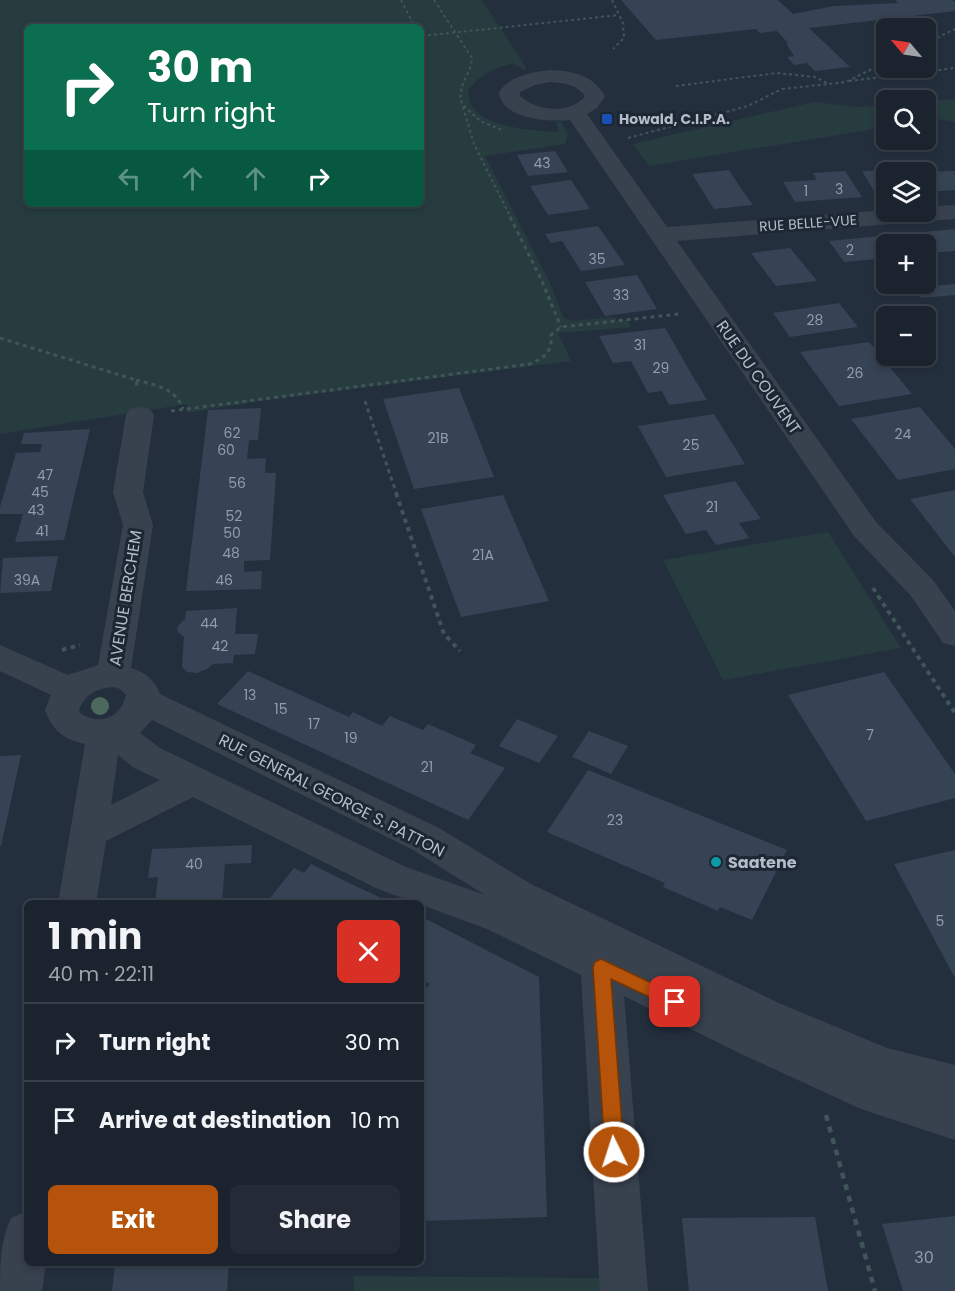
<!DOCTYPE html>
<html lang="en">
<head>
<meta charset="utf-8">
<style>
	:root { --surface:#1b232e; --page:#242b36; --text:#f1f3f6; --muted:#a0a4aa; --line:#39404a; --accent:#b45309 }
	body { margin:0; font-family:Poppins,sans-serif; background:var(--page); color:var(--text); height:100vh; display:flex; flex-direction:column; font-size:22px; white-space:nowrap }
	* { box-sizing:border-box; margin:0 }
	p { font-size:20px; color:var(--muted) }
	.icon { flex:none; width:33px; height:33px; fill:none; stroke:currentColor; stroke-width:2; stroke-linecap:round; stroke-linejoin:round }
	.map { position:relative; flex:1; overflow:hidden }
	.details { position:absolute; left:24px; top:900px; width:400px; height:366px; display:flex; flex-direction:column; background:var(--surface); border-radius:9px; box-shadow:0 3px 9px #0003,0 0 0 2px var(--line) }
	.details>* { flex:none }
	.guide { position:absolute; left:24px; top:24px; width:400px; height:183px; border-radius:9px; box-shadow:0 3px 9px #0003,0 0 0 2px var(--line); background:#0b6e4f; color:#fff; overflow:hidden }
	.needle { width:39px; rotate:299deg }
	.fabs { position:absolute; left:876px; top:18px; display:grid; gap:12px }
	.fabs a { display:grid; place-items:center; width:60px; height:60px; border-radius:9px; background:var(--surface); box-shadow:0 3px 9px #0003,0 0 0 2px var(--line); font-size:30px }
	.pin { position:absolute; display:grid; place-items:center; width:51px; height:51px; color:#fff; margin:-26px; border-radius:12px; box-shadow:0 3px 9px #0006 }
	.me { position:absolute; width:66px; margin:-33px; rotate:356deg; stroke-linejoin:round; filter:drop-shadow(0 0 4px #0008) }
	.turn { display:flex; align-items:center; gap:21px; height:126px; padding:0 24px; font-size:27px }
	.turn .icon { width:78px; height:78px; stroke-width:2.5 }
	.turn b { display:block; font-size:42px; line-height:51px }
	.lanes { display:flex; align-items:center; height:57px; padding:0 24px; background:#0003; justify-content:center; gap:30px; direction:ltr }
	.lanes .off { opacity:.35 }
	.round { display:grid; place-items:center; flex:none; width:63px; height:63px; border-radius:9px; background:var(--page) }
	.summary { display:flex; align-items:center; justify-content:space-between; height:102px; padding:0 24px }
	h1 { font-size:36px; font-weight:700; line-height:45px }
	.button { display:flex; gap:12px; margin-top:auto; padding:12px 24px }
	.button a { flex:1; height:69px; border-radius:9px; background:var(--accent); color:#fff; font-size:24px; font-weight:700; line-height:69px; text-align:center }
	.button a+a { background:var(--page); color:var(--text) }
	ul { padding:0; list-style:none }
	li { display:flex; align-items:center; gap:18px; height:78px; padding:0 24px; border-top:2px solid var(--line) }
	li div { flex:1 }
	li b { display:block; font-size:22px }
	li em { font-style:normal }
	.map>svg:first-child { display:block }
	.green { fill:#263c3f; fill-rule:evenodd }
	.building { fill:#364354 }
	.lines { fill:none; stroke-linecap:round; stroke-linejoin:round }
	.path-far3 { stroke:#3f5557; stroke-width:2; stroke-dasharray:3 3; stroke-linecap:butt }
	.path-far2 { stroke:#3f5557; stroke-width:3; stroke-dasharray:4 4; stroke-linecap:butt }
	.path-far1 { stroke:#3f5557; stroke-width:4; stroke-dasharray:4.5 4.5; stroke-linecap:butt }
	.path { stroke:#3f5557; stroke-width:4.5; stroke-dasharray:6 6; stroke-linecap:butt }
	.minor { fill:#38414e; fill-rule:evenodd }
	.tree { fill:#4b6a5d }
	.route { fill:#b45309; stroke:#753606; stroke-width:1.5 }
	.transit-dot { fill:#1a4fb4; stroke:#1d2633; stroke-width:2 }
	.culture-dot { fill:#0f9aa8; stroke:#1d2633; stroke-width:2 }
	.labels { text-anchor:middle; stroke-width:6; stroke-linejoin:round; paint-order:stroke }
	.far-poi-label { font-size:14px; font-weight:bold; fill:#b4bcc9; stroke:#1d2633; text-anchor:start }
	.number-label { font-size:14px; fill:#929caa }
	.far-street-label { font-size:14px; fill:#b4bcc9; stroke:#1d2633 }
	.street-label { font-size:16px; fill:#b4bcc9; stroke:#1d2633 }
	.poi-label { font-size:16px; font-weight:bold; fill:#b4bcc9; stroke:#1d2633; text-anchor:start }
	.near-number-label { font-size:16px; fill:#929caa }
</style>
</head>
<body>
<div class="map">
<svg width="955" height="1291" viewBox="0 0 955 1291">
	<rect width="100%" height="100%" fill="#242f3e"/>
	<!-- green -->
	<path class="green" d="M0 0H482L527 69 524 70 513 63C493 69 480 74 468 91 469 95 469 101 471 105 484 128 535 131 559 132L556 121 561 122 568 133 565 144 485 156 550 283 563 317 572 321 615 317 617 321 627 320 631 327 558 333 571 361 266 400 187 413V404L0 434ZM27 27H422V204H27Z
		M955 99V122L938 119 926 121V101Z
		M814 102 858 107 886 105V127L649 166 633 144Z
		M828 532 901 648 723 680 663 560Z
		M354 1276 602 1278 603 1291H354Z"/>
	<!-- building -->
	<path class="building" d="M621 0H778L793 14 834 6 898 3 895 0H952L955 2V11L809 28 850 67 815 71 807 63 794 65 787 57 794 56 786 43H788L777 31 760 33 756 29 656 40Z
		M555 151 568 172 528 176 517 155Z
		M729 170 740 187 753 205 714 209 692 174Z
		M894 170 896 172H886V194H876L862 171Z
		M845 171 862 197 795 202 783 182 817 180 813 173Z
		M951 171H955V190L926 192V172Z
		M571 180 590 209 548 215 530 186Z
		M598 226 625 265 581 271 562 241 551 243 545 234Z
		M955 229V251L926 253V244H913L904 234Z
		M890 235 897 244H886V258L844 262 829 241Z
		M790 248 804 265 817 281 776 286 751 253Z
		M637 275 657 309 605 316 585 282Z
		M955 284V295L921 298 913 288Z
		M839 303 858 327 790 337 773 313Z
		M665 328 692 375 707 400 669 405 662 391 648 393 631 361 613 363 599 336Z
		M869 342 912 394 839 406 800 352Z
		M459 388 494 477 414 489 383 399Z
		M920 407 955 449V469L898 480 851 419Z
		M261 408 258 440H249L247 459 266 458 265 473H276L270 560 244 561V572L262 571 261 589 186 591 208 410Z
		M714 414 745 464 666 477 638 426Z
		M90 429 64 540 15 542 23 514H0V507L16 453 40 452 42 444H21L24 433Z
		M735 481 761 519 739 523 749 538 716 545 706 530 686 534 663 495Z
		M955 490V557L910 499Z
		M503 495 549 601 461 617 421 509Z
		M58 556 51 591 0 593 3 558Z
		M237 608 235 634H258L255 654 234 655 233 663 213 664 207 669 197 673 187 672 182 667 184 637 178 632 177 627 185 619 186 611Z
		M248 671 349 717 353 712 382 726 390 716 423 730 428 724 476 745 470 753 505 768 468 820 217 704Z
		M884 672 955 774V798L866 821 788 695Z
		M517 719 558 736 539 763 499 746Z
		M589 731 628 746 611 774 572 757Z
		M21 755 1 846H0V756Z
		M588 770 787 850 752 920 720 907 718 911 663 887 665 883 547 832Z
		M252 845 251 863 225 864 222 903H155L158 877 148 878 152 849Z
		M955 850V978L894 864Z
		M311 864 349 883 392 903H266L294 868 304 873Z
		M422 917 539 977 547 1217 422 1221V992L430 984 422 980Z
		M955 1216V1291H903L882 1224Z
		M815 1217 828 1291H689L682 1218Z
		M115 1263H229L227 1291H112Z"/>
	<g class="lines">
		<!-- path-far3 -->
		<path class="path-far3" d="M401 0 415 27
			M434 0 472 58C471 75 456 86 462 104L480 121 502 130
			M612 0 623 23 624 38 613 49
			M422 36 619 15
			M926 43 955 29
			M849 81 955 68
			M676 86 777 73 815 77 829 84 846 82 886 62
			M463 107 474 144 511 218
			M628 138 748 106 782 89 829 84"/>
		<!-- path-far2 -->
		<path class="path-far2" d="M510 217 541 279 561 327
			M0 338 136 380 137 387
			M136 380C155 385 176 388 183 409
			M365 401 397 495
			M171 411 530 364C544 358 553 351 551 335L561 327 679 314"/>
		<!-- path-far1 -->
		<path class="path-far1" d="M396 493 444 634 460 651
			M873 588 955 713
			M62 650 80 645"/>
		<!-- path -->
		<path class="path" d="M826 1115 875 1291"/>
		<!-- minor -->
		<path class="minor" d="M550 70C573 71 593 75 605 96L597 108 587 114 667 227 886 210 926 212V207L955 205V219L677 241 876 522 933 580 955 611V646L943 643 911 596 854 536 570 120C549 122 502 120 499 92 510 76 531 72 550 70ZM550 82C564 83 576 84 585 96 571 115 535 111 520 96V92L535 85Z
			M140 407 150 409 154 415 143 492 153 525 131 668C145 672 155 680 160 694L439 828 531 884 781 1004 887 1048 955 1065V1140L861 1109 739 1053 624 996 648 1291H600L581 975 487 929 378 889 193 797 106 841 96 903H58L85 744C63 739 53 731 45 710L51 695 0 671V645L68 675 98 665 123 525 113 492 126 415 130 409ZM113 687 120 689 126 695C121 717 101 726 81 714L79 710C86 693 96 689 113 687ZM152 720 413 850 485 895 406 867 160 748 140 733ZM118 755 134 768 160 780 111 805Z
			M27 1211V1263H46L42 1291H0C0 1265 0 1242 11 1218Z"/>
	</g>
	<!-- trees -->
	<circle class="tree" cx="100" cy="706" r="9"/>
	<!-- route -->
	<path class="route" d="M601 959 681 997 683 1002 681 1007 675 1009 611 979 624 1152 621 1158 614 1161 608 1158 605 1152 593 967 595 962Z"/>
	<!-- markers -->
	<rect class="transit-dot" x="601" y="113" width="12" height="12" rx="3"/>
	<circle class="culture-dot" cx="716" cy="862" r="6"/>
	<g class="labels">
		<!-- far-poi labels -->
		<g class="far-poi-label">
			<text x="619" y="124">Howald, C.I.P.A.</text>
		</g>
		<!-- number labels -->
		<g class="number-label">
			<text x="542" y="168">43</text>
			<text x="839" y="194">3</text>
			<text x="806" y="196">1</text>
			<text x="850" y="255">2</text>
			<text x="597" y="264">35</text>
			<text x="621" y="300">33</text>
			<text x="815" y="325">28</text>
			<text x="640" y="350">31</text>
			<text x="661" y="373">29</text>
			<text x="855" y="378">26</text>
			<text x="232" y="438">62</text>
			<text x="903" y="439">24</text>
			<text x="438" y="443">21B</text>
			<text x="691" y="450">25</text>
			<text x="226" y="455">60</text>
			<text x="45" y="480">47</text>
			<text x="237" y="488">56</text>
			<text x="40" y="497">45</text>
			<text x="712" y="512">21</text>
			<text x="36" y="515">43</text>
			<text x="234" y="521">52</text>
			<text x="42" y="536">41</text>
			<text x="232" y="538">50</text>
			<text x="231" y="558">48</text>
			<text x="483" y="560">21A</text>
			<text x="27" y="585">39A</text>
			<text x="224" y="585">46</text>
			<text x="209" y="628">44</text>
			<text x="220" y="651">42</text>
			<text x="250" y="700">13</text>
			<text x="281" y="714">15</text>
			<text x="314" y="729">17</text>
			<text x="870" y="740">7</text>
			<text x="351" y="743">19</text>
			<text x="427" y="772">21</text>
			<text x="615" y="825">23</text>
			<text x="194" y="869">40</text>
			<text x="940" y="926">5</text>
		</g>
		<!-- far-street labels -->
		<g class="far-street-label">
			<text transform="translate(808 223) rotate(-4)" y="5">RUE BELLE-VUE</text>
		</g>
		<!-- street labels -->
		<g class="street-label">
			<text transform="translate(759 377) rotate(55)" y="6">RUE DU COUVENT</text>
			<text transform="translate(125 598) rotate(-81)" y="6">AVENUE BERCHEM</text>
			<text transform="translate(332 795) rotate(27)" y="6">RUE GENERAL GEORGE S. PATTON</text>
		</g>
		<!-- poi labels -->
		<g class="poi-label">
			<text x="728" y="868">Saatene</text>
		</g>
		<!-- near-number labels -->
		<g class="near-number-label">
			<text x="924" y="1263">30</text>
		</g>
	</g>
</svg>
<div class="fabs">
<a><svg class="needle" viewBox="-14 -14 28 28"><path d="M0-13l5 13h-10z" fill="#e53935"/><path d="M0 13l5-13h-10z" fill="#a0a4aa"/></svg></a>
<a><svg class="icon" aria-label="search" viewBox="0 0 24 24"><circle cx="10" cy="10" r="6"/><path d="M15 15l6 6"/></svg></a>
<a><svg class="icon" aria-label="layers" viewBox="0 0 24 24"><path d="M12 4l9 5-9 5-9-5zM3 14l9 5 9-5"/></svg></a>
<a>+</a>
<a>−</a>
</div>
<div class="pin" style="left:675px;top:1002px;background:#d93025"><svg class="icon" aria-label="arrive" viewBox="0 0 24 24"><path d="M6 21V4h12l-3 4 3 4H6"/></svg></div>
<svg class="me" style="left:614px;top:1152px" viewBox="-20 -20 40 40"><circle r="17" fill="#b45309" stroke="#fff" stroke-width="3"/><path d="M0-11L8 9 0 5-8 9z" fill="#fff"/></svg>
<div class="guide">
<div class="turn"><svg class="icon" aria-label="right" viewBox="0 0 24 24"><path d="M7 20v-9h11M14 6l5 5-5 5"/></svg><div><b>30 m</b>Turn right</div></div>
<div class="lanes"><svg class="icon off" aria-label="left" viewBox="0 0 24 24"><path d="M17 20v-9H6M10 6l-5 5 5 5"/></svg><svg class="icon off" aria-label="ahead" viewBox="0 0 24 24"><path d="M12 20V5M6 11l6-6 6 6"/></svg><svg class="icon off" aria-label="ahead" viewBox="0 0 24 24"><path d="M12 20V5M6 11l6-6 6 6"/></svg><svg class="icon" aria-label="right" viewBox="0 0 24 24"><path d="M7 20v-9h11M14 6l5 5-5 5"/></svg></div>
</div>
<section class="details">
<div class="summary"><div><h1>1 min</h1><p>40 m · 22:11</p></div><a class="round" style="background:#d93025;color:#fff"><svg class="icon" aria-label="close" viewBox="0 0 24 24"><path d="M6 6l12 12M18 6L6 18"/></svg></a></div>
<ul>
<li><svg class="icon" aria-label="right" viewBox="0 0 24 24"><path d="M7 20v-9h11M14 6l5 5-5 5"/></svg><div><b>Turn right</b></div><em>30 m</em></li>
<li><svg class="icon" aria-label="arrive" viewBox="0 0 24 24"><path d="M6 21V4h12l-3 4 3 4H6"/></svg><div><b>Arrive at destination</b></div><em>10 m</em></li>
</ul>
<div class="button"><a>Exit</a><a>Share</a></div>
</section>
</div>
</body>
</html>
